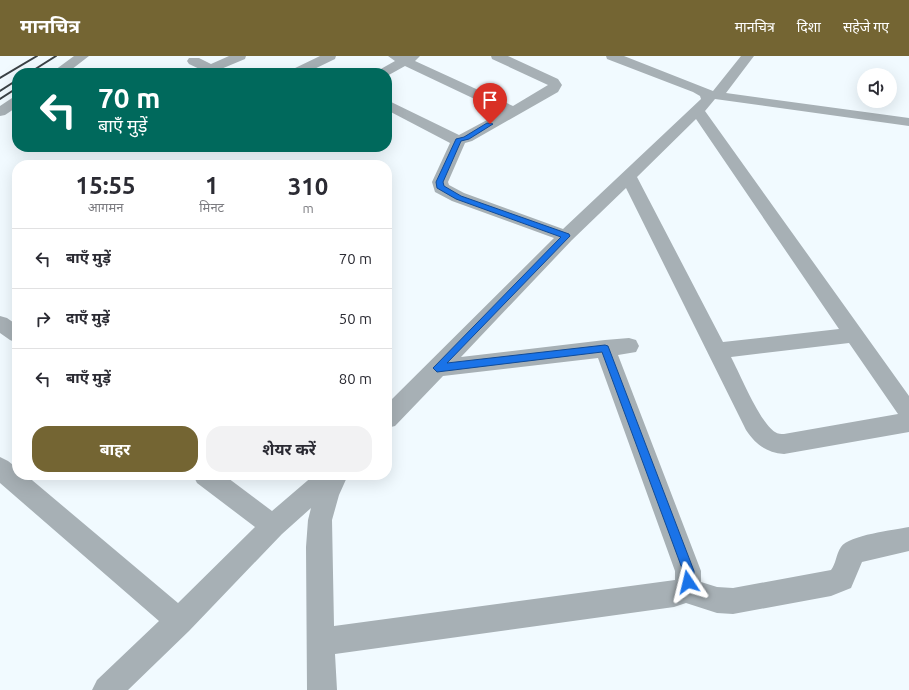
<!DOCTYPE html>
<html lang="hi">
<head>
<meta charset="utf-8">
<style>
	:root { --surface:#fff; --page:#f2f2f3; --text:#2b2b33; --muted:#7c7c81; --line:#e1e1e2; --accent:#746533 }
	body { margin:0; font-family:Ubuntu,"Noto Sans Devanagari",sans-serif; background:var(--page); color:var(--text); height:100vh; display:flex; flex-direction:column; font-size:15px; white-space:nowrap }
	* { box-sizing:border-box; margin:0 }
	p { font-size:13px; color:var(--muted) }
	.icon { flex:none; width:22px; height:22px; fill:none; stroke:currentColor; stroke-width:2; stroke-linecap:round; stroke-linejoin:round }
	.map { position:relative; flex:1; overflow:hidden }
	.drawer { position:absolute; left:12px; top:104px; width:380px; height:320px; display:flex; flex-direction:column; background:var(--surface); border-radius:16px; box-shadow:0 4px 16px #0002 }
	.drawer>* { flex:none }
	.top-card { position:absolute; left:12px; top:12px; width:380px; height:84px; border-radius:16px; box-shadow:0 4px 16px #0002; background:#00695c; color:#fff; overflow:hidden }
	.buttons { position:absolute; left:857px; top:12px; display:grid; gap:8px }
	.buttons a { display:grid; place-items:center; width:40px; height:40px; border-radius:50%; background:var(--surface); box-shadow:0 4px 16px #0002; font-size:20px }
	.pin { position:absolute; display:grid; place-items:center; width:34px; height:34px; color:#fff; margin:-41px -17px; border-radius:50% 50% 50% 0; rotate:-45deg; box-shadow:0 0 4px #0007 }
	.pin .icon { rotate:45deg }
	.me { position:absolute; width:44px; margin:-22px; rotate:350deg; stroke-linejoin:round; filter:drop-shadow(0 0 3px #0008) }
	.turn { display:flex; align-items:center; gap:14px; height:84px; padding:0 20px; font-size:18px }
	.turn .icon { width:52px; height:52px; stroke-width:2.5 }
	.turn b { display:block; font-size:28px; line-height:34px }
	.eta { display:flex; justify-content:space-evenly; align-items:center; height:68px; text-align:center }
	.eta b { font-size:24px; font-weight:700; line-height:28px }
	.action { display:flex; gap:8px; margin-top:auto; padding:8px 20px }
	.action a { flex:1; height:46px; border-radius:16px; background:var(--accent); color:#fff; font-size:16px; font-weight:700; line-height:46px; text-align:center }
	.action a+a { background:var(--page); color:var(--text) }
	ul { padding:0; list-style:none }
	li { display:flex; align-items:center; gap:12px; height:60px; padding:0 20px; border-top:1px solid var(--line) }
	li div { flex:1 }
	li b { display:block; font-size:15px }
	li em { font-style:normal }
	header { display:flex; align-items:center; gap:24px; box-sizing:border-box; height:56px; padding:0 20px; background:var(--accent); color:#fff }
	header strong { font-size:19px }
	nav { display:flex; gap:22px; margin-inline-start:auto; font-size:14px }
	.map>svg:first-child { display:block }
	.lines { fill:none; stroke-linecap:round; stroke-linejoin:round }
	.minor { fill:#a7b0b5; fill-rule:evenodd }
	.rail { stroke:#3b4246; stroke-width:2 }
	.route { fill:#1a73e8; stroke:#114b97 }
</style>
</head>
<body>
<header>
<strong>मानचित्र</strong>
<nav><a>मानचित्र</a><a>दिशा</a><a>सहेजे गए</a></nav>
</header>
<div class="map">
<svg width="909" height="634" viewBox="0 0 909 634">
	<rect width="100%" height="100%" fill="#f1faff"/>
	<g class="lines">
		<!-- minor -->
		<path class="minor" d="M74 0H89L67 17H51Z
			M229 0H246L245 3 221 13 225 17H208L189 8 187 5 189 2H199L211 8Z
			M320 0H336L335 3 306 17H289L291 14Z
			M388 0H420L415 5 513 50 548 29 492 3 491 0H508L558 23 562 29 558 36 472 85 465 87 448 126 449 129 464 137 563 173 701 43 700 40 693 36 607 3 606 0H624L713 35 741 0H754L726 37 909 62V70L715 43 705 55 909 340V376L784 398C766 396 756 389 746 374L626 132 572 184 461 301 605 284 629 282 636 284 639 290 636 296 618 299 701 515V526L717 531 733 532 831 514C836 508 836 498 841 491 849 479 894 474 909 471V495L862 506 851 532 831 540 733 558 717 557 686 547 674 551 335 598 337 634H307L306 491 308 464 311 452 282 478 189 575 128 634H92L97 624 159 565 0 427V401L8 405 17 412V419H26L178 547 255 471 197 427 193 419H224L272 455 314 419H348L339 439 332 464 334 570 675 524V515L598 302 443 320 395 370 387 372V348L554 182 452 145 435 136 432 126 450 87 387 54V44L459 79 502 56 405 10 387 20V17H377L379 14 395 5ZM696 63 839 273 723 286 637 121ZM849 287 898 358 784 378C781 378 778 378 775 376 760 367 740 318 731 301Z
			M17 41V51L5 59 0 60V50L12 42Z
			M0 260 7 262 17 269V287L10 284 0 277Z"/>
		<!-- rail -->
		<path class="rail" d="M29 17 56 0
			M0 22 37 0
			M0 35 17 24
			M0 43 17 32"/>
	</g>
	<!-- route -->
	<path class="route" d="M487 67 493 68 469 83 461 85 443 126 444 130 461 140 569 178 570 180 447 307 605 289 608 290 694 515V526L693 530 688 532 684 530 683 515 602 296 437 316 433 312 561 181 456 143 437 132 436 126 456 83 464 81Z"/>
</svg>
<div class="buttons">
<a><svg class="icon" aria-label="sound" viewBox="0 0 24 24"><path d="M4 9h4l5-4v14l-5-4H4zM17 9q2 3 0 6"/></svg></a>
</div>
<div class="pin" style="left:490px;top:68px;background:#d93025"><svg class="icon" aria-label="arrive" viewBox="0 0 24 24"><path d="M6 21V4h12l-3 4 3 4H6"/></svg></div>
<svg class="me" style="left:688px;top:526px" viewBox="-20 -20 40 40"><path d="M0-17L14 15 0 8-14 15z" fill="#1a73e8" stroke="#fff" stroke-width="4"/></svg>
<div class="top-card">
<div class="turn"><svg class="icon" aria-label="left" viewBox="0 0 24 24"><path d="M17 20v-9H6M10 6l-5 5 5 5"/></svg><div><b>70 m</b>बाएँ मुड़ें</div></div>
</div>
<section class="drawer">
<div class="eta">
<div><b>15:55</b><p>आगमन</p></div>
<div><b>1</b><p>मिनट</p></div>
<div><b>310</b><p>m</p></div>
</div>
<ul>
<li><svg class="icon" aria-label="left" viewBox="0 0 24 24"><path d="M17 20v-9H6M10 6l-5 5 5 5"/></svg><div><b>बाएँ मुड़ें</b></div><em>70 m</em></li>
<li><svg class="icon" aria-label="right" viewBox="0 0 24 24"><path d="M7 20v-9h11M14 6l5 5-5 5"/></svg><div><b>दाएँ मुड़ें</b></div><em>50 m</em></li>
<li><svg class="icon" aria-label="left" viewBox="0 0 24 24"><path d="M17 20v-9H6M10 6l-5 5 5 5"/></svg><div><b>बाएँ मुड़ें</b></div><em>80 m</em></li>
</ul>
<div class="action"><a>बाहर</a><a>शेयर करें</a></div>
</section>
</div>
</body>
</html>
